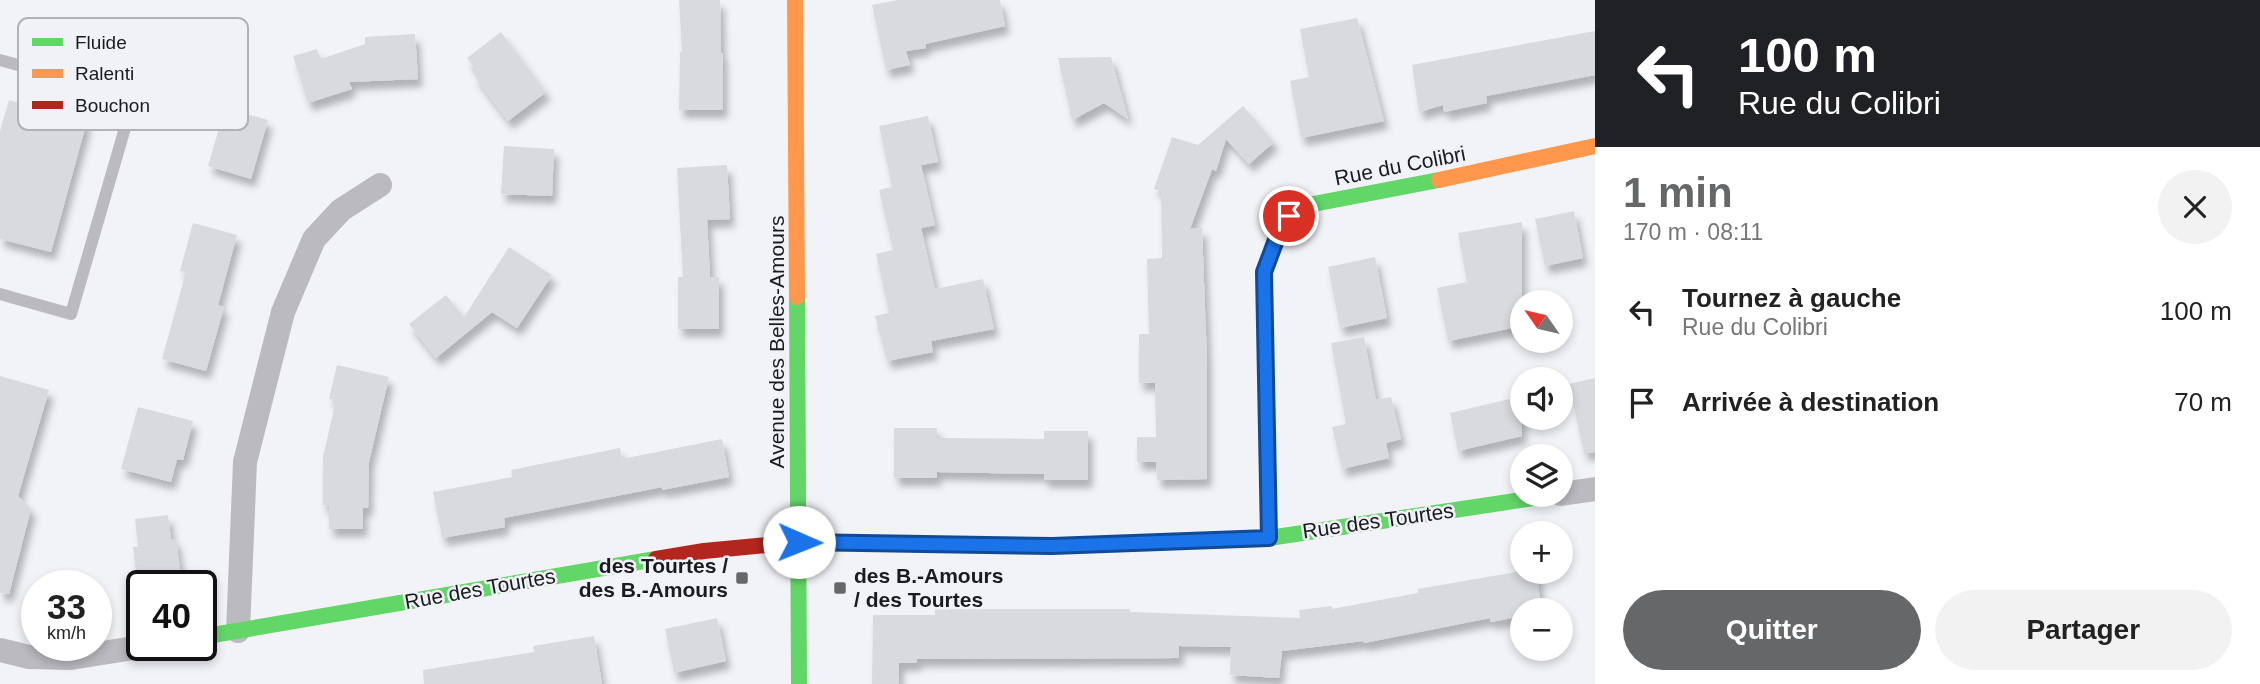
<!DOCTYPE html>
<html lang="fr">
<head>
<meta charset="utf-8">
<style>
	:root { --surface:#fff; --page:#f2f2f2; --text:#222; --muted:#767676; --accent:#666769 }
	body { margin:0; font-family:Helvetica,sans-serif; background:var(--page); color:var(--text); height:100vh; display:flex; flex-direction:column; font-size:26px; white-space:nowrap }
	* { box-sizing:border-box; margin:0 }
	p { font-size:23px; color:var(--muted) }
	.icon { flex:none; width:38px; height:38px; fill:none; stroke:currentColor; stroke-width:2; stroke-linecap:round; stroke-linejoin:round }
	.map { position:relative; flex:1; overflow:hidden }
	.sheet { display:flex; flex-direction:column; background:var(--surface); width:665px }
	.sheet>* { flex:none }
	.top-card { background:#202124; color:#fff; overflow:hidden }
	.needle { width:46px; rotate:304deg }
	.tools { position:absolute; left:1510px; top:290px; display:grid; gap:14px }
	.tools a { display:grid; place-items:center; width:63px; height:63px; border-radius:50%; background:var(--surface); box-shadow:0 4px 10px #0003; font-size:35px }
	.speed { position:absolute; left:21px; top:570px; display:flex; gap:14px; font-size:35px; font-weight:700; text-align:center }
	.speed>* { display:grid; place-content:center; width:91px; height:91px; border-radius:50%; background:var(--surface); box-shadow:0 4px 10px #0003; line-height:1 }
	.speed small { font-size:18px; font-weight:400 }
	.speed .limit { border:4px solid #111; border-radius:10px; background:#fff; color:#111 }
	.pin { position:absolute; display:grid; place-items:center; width:60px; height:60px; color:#fff; margin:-30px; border:4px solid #fff; border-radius:50%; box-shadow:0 2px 7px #0007 }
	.me { position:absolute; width:77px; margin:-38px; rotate:91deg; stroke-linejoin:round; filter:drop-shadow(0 0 5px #0008) }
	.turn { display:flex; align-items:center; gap:24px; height:147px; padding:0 28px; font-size:32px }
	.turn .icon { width:91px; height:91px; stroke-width:2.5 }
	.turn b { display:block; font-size:49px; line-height:60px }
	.round { display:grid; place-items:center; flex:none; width:74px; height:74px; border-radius:37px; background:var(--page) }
	.summary { display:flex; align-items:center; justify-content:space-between; height:119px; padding:0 28px }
	h1 { font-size:42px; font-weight:700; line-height:52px; color:var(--accent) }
	.button { display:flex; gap:14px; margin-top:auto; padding:14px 28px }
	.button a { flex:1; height:80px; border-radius:42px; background:var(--accent); color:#fff; font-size:28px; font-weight:700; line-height:80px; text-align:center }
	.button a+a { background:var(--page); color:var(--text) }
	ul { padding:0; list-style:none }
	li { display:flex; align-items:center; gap:21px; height:91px; padding:0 28px }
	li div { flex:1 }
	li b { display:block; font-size:26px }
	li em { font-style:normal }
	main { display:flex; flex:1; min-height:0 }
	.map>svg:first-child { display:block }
	.building { fill:#d8dadd; filter:url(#shadow) }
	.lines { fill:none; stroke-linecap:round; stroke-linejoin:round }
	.lane { stroke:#bbbabf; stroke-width:12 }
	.street { stroke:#bbbabf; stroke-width:24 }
	.fast { stroke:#63d668; stroke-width:16 }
	.slow { stroke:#ff974d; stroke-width:16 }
	.jam { stroke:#b3261e; stroke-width:16 }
	.route-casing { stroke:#114b97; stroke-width:18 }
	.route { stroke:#1a73e8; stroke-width:12 }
	.poi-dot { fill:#666769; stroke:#f1f2f8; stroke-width:2.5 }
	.labels { text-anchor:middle; stroke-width:5; stroke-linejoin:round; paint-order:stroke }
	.street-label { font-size:21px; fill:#1a1b1d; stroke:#f1f2f8 }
	.poi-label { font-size:21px; font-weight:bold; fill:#1a1b1d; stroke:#f1f2f8; text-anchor:end }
	.key { fill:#f1f2f8; stroke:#b0b2b6; stroke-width:2 }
	.key-label { font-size:19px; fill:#1a1b1d }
</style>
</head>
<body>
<main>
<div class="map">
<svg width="1595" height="684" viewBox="0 0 1595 684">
	<defs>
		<filter id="shadow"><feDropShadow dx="4.5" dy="8" stdDeviation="3.5" flood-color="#0004"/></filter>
	</defs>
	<rect width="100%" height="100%" fill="#f2f3f7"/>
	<!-- building -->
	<path class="building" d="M679 0H720L721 53H723V110H679L680 52H682Z
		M898 0H1000L1005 26 925 44 926 48 906 51 910 65 886 70 872 5Z
		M1357 18 1384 121 1301 138 1290 81 1309 77 1300 29Z
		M1595 31V75L1486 96 1487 103 1444 112 1443 105 1419 112 1412 65Z
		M501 32 546 92 508 121 474 75 478 73 467 58Z
		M415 34 418 79 349 82 352 89 308 103 293 56 317 49 321 59 365 44V37Z
		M1111 57 1128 119 1104 103 1072 120 1058 58Z
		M9 100 87 121 51 252 0 239V131Z
		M1243 106 1274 142 1249 164 1226 139 1216 171 1212 169 1190 229 1202 228 1207 361V479L1157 480 1156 462H1137V437H1156L1155 383H1139V334H1149L1147 259 1162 258 1161 191 1154 189 1172 137 1198 145Z
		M225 108 268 120 251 179 208 166Z
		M928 116 938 162 921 165 935 225 921 228 935 289 983 279 994 329 931 341 933 352 887 361 875 316 889 313 876 254 893 250 879 190 892 187 879 126Z
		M504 146 554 149 552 196 501 194Z
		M727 165 730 219 707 220 710 277H719V329H678V277H683L677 168Z
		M1574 211 1583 258 1545 266 1535 219Z
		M1522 222V326L1448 341 1437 288 1467 282 1458 233Z
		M193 223 237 235 218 305 224 307 206 371 162 359 186 272 180 271Z
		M509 247 552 275 517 328 492 312 436 358 409 324 446 295 464 317Z
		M1375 257 1387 318 1340 328 1328 267Z
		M1364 337 1376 400 1391 397 1401 439 1386 443 1389 458 1342 469 1332 427 1346 424 1331 343Z
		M337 365 389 377 369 462 368 508H363V529H329V506L323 505V457L336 400 329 399Z
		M0 376 49 390 18 496 31 509 9 594 0 593Z
		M1595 378V452L1584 453 1569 384Z
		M1522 396V436L1458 451 1450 413Z
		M138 407 193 421 183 460 177 459 171 482 121 469Z
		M894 428H937V438L1044 439V431H1088V480H1044V474L937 472V478H894Z
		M722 439 729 477 662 490V487L504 518 505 527 442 538 433 492 512 477 511 470 620 448 622 459Z
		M168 515 171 539H176L181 578 137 583 133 547H138L135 519Z
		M1516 572H1537L1541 611H1522V616L1491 622 1490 618 1364 643 1363 641 1282 651 1279 678 1230 675 1231 647 1179 646V658L917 659V663H899V684H872L873 615H935V609H1130V612L1300 618 1299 610 1332 606V609L1418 593V589Z
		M717 618 726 661 674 673 665 629Z
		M594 636 602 684H424L423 670 534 652 533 646Z"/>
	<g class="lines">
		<!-- lane -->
		<path class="lane" d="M0 60 134 97 71 314 0 294"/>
		<!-- street -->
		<path class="street" d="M1561 494 1595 489
			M238 631 245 462 283 312 314 239 341 210 380 185
			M0 650 29 657 71 658 146 646"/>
		<!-- fast -->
		<path class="fast" d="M797 297 799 684
			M1269 538 1264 272 1279 232 1289 216 1308 205 1439 180
			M962 545 1052 546 1269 538 1554 495
			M201 637 656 559"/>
		<!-- slow -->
		<path class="slow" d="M795 0 797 297
			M1439 180 1595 146"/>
		<!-- jam -->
		<path class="jam" d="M656 559 704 551 799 542 962 545"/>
	</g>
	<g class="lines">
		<!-- route casing -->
		<g class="route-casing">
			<path id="route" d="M799 542 1052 546 1269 538 1264 272 1279 232 1289 216"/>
		</g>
		<!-- route -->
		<use href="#route" class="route"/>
	</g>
	<!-- markers -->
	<g class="poi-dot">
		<rect x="735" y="571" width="14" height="14" rx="3.5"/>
		<rect x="833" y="581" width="14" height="14" rx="3.5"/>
	</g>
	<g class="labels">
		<!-- street labels -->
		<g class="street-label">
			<text transform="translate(1400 166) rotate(-11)" y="7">Rue du Colibri</text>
			<text transform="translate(777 342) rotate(-90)" y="7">Avenue des Belles-Amours</text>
			<text transform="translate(1378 521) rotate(-8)" y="7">Rue des Tourtes</text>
			<text transform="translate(480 589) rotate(-10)" y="7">Rue des Tourtes</text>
		</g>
		<!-- poi labels -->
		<g class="poi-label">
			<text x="728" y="573">des Tourtes /<tspan x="728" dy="24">des B.-Amours</tspan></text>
			<text x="854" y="583" text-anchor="start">des B.-Amours<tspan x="854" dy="24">/ des Tourtes</tspan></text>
		</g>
	</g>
	<!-- legend -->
	<rect x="18" y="18" width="230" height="112" rx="10" class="key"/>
	<rect x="32" y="38" width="31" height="8" fill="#63d668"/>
	<rect x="32" y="69" width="31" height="9" fill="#ff974d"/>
	<rect x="32" y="101" width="31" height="8" fill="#b3261e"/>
	<g class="key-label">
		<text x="75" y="49">Fluide</text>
		<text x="75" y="80">Ralenti</text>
		<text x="75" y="112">Bouchon</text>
	</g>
</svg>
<div class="tools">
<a><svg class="needle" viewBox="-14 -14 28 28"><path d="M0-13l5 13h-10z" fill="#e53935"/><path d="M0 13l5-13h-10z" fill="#767676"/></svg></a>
<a><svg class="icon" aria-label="sound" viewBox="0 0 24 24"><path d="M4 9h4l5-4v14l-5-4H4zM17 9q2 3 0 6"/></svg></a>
<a><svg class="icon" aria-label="layers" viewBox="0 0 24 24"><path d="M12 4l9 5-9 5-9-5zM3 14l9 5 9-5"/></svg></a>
<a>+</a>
<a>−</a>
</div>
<div class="speed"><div>33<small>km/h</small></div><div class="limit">40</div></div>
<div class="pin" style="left:1289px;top:216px;background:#d93025"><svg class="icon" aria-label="arrive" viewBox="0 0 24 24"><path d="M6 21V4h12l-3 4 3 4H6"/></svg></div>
<svg class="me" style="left:799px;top:542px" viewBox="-20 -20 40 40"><circle r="19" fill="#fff"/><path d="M0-13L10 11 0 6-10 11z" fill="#1a73e8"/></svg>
</div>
<section class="sheet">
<div class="top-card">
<div class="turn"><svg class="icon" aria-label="left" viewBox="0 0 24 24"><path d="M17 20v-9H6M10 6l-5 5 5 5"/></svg><div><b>100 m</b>Rue du Colibri</div></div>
</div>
<div class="summary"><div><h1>1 min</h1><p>170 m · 08:11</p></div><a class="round"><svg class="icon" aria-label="close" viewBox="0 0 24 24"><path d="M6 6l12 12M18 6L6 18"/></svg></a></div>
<ul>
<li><svg class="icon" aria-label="left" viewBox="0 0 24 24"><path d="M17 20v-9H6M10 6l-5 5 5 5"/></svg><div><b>Tournez à gauche</b><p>Rue du Colibri</p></div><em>100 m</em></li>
<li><svg class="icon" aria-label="arrive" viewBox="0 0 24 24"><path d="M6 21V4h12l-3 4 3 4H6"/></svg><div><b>Arrivée à destination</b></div><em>70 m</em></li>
</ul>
<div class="button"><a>Quitter</a><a>Partager</a></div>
</section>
</main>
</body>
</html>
